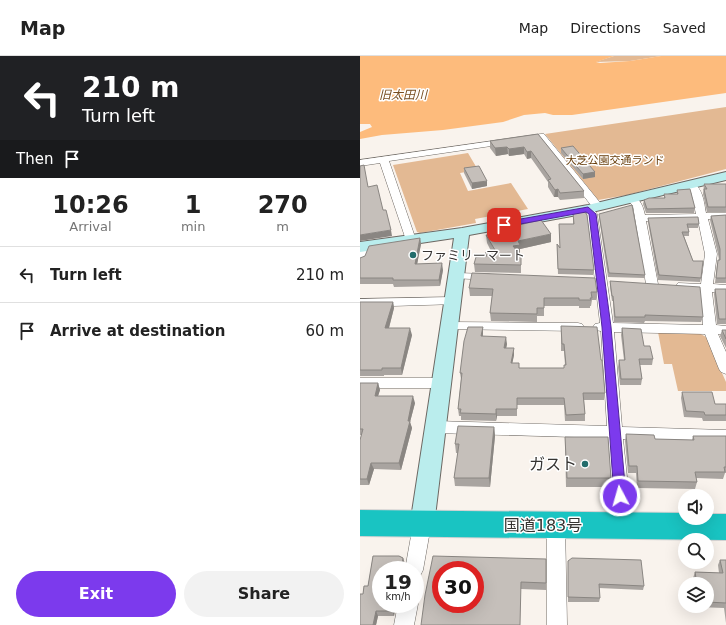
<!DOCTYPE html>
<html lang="en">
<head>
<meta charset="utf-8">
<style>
	:root { --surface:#fff; --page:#f2f2f2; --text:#222; --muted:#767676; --line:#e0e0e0; --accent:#7c3aed }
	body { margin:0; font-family:"DejaVu Sans","Noto Sans JP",sans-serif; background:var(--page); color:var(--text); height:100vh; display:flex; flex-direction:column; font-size:15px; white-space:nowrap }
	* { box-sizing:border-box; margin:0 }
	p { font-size:13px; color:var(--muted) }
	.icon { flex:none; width:22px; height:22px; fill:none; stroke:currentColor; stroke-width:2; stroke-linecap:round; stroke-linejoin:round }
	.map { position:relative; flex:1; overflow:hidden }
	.side { display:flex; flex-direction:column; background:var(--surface); width:360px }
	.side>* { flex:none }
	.guide { background:#202124; color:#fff; overflow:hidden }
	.fabs { position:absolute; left:318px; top:433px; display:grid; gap:8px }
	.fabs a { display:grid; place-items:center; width:36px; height:36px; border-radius:50%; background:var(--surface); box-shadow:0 4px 16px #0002; font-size:20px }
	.speed { position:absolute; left:12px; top:505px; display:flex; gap:8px; font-size:20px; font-weight:700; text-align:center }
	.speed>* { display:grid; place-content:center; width:52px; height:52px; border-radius:50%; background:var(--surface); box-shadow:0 4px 16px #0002; line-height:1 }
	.speed small { font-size:10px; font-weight:400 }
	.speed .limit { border:6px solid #d22; background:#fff; color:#111 }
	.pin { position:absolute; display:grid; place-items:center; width:34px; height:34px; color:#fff; margin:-17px; border-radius:8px; box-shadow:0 2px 6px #0006 }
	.me { position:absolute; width:44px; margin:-22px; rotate:354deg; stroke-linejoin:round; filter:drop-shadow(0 0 3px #0008) }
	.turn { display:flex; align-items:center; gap:14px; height:84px; padding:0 16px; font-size:18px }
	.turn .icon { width:52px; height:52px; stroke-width:2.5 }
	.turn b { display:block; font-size:28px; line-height:34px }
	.then { display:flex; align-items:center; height:38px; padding:0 16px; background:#0003; gap:8px; font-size:15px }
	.eta { display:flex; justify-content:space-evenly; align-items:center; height:68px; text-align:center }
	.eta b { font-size:24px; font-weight:600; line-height:28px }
	.primary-button { display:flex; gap:8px; margin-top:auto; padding:8px 16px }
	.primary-button a { flex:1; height:46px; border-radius:24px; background:var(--accent); color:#fff; font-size:16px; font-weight:600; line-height:46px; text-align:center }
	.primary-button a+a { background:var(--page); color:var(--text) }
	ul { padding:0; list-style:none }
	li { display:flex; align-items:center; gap:12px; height:56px; padding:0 16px; border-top:1px solid var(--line) }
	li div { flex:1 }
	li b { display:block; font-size:15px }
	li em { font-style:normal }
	header { display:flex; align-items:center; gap:24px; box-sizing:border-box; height:56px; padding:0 20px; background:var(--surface); border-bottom:1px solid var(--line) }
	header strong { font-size:19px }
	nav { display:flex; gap:22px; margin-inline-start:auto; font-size:14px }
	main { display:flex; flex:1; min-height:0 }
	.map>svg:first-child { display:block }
	.green { fill:#e3b993 }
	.water { fill:#fdbb7c }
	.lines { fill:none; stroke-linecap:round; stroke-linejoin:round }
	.street-casing { stroke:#6d6863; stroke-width:1 }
	.secondary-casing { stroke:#6d6863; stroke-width:2 }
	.highway-casing { stroke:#d3d2d2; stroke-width:2 }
	.street { fill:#fff; fill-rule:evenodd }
	.secondary { fill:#baeded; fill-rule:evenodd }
	.highway { fill:#19c4c2; fill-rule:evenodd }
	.wall { fill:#a9a4a0 }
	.shaded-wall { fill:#8a8682 }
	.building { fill:#c5bfba; stroke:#8a8682; fill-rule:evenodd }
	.route { fill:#7c3aed; stroke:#51269a }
	.poi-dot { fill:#226d6c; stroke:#fff; stroke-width:1.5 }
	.labels { text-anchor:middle; stroke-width:3; stroke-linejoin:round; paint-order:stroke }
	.far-park-label { font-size:11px; fill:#6a400f; stroke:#fff }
	.far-water-label { font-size:12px; font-style:italic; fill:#774c1e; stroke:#fff }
	.poi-label { font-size:13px; fill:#363432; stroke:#fff; text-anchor:start }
	.near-poi-label { font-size:16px; fill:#363432; stroke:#fff; text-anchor:end }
	.near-street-label { font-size:16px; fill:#363432; stroke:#fff }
</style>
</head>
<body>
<header>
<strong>Map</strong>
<nav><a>Map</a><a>Directions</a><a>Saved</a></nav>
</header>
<main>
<section class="side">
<div class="guide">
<div class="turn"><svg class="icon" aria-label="left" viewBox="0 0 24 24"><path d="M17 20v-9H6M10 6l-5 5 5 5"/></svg><div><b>210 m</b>Turn left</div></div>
<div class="then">Then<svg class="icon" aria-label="arrive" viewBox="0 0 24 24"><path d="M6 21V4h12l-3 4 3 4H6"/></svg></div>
</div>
<div class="eta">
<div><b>10:26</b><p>Arrival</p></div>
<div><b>1</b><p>min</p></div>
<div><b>270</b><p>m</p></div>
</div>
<ul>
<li><svg class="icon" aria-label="left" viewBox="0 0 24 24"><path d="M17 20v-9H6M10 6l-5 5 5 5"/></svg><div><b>Turn left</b></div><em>210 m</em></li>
<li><svg class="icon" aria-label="arrive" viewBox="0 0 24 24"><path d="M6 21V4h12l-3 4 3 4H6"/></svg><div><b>Arrive at destination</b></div><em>60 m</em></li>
</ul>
<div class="primary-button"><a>Exit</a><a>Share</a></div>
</section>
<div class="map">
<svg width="366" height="569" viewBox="0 0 366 569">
	<rect width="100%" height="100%" fill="#f9f3ed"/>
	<!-- green -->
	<path class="green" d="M254 0H301L270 5 235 6Z
		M366 51V113L267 139 238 144 185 78Z
		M108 97 118 114 100 117 108 135 151 127 168 153 115 163 116 167 60 177 57 176 33 109Z
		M298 276 339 277 346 281 366 326V335H318L312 308H304Z"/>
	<!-- water -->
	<path class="water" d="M0 0H254L236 6 240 7 270 5 301 0H366V37L212 59H193L185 57 164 59 143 66 83 74 22 79 0 83V76L12 71 10 68H0Z"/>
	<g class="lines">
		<!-- street casing -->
		<g class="street-casing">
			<path id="street" d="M181 78H184L242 149 243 151 242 153H234L179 83 29 105 56 184 51 187 46 184 20 107 0 110V104Z
				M330 126C343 129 344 147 346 157H366V163H348L357 198 353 228 366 229V237L352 236 356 269 366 270V278H358L366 296V318L361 316 359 313 345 278 254 276 262 371 366 374V386L263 383 272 469 269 474 263 477 257 474 254 469 248 382 75 377 70 375 68 371 70 367 75 365 247 370 241 275 235 274 233 271 235 268 240 267 227 158 223 153 224 151H232L237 158 253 267 343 269 340 235 318 233 316 230 318 227 341 228 345 198 338 164 286 165 298 228 296 231H288L286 228 273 150 268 144 273 141C281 143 283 151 285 159L336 158 331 136 325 129Z
				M6 187 11 190 6 205 0 208V191L2 188Z
				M97 217 129 218 133 219 135 221 133 223 129 224 93 222 91 220 93 218Z
				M93 241 97 242 99 245 97 248 0 251V243Z
				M89 266 218 267 222 268 224 271 222 274 218 275 85 273 83 270 85 267Z
				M0 322H81L86 323 88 327 86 331 81 332H0Z
				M196 460 202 463 205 468 207 569H187V468L190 463Z
				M62 461 68 464 71 469 63 514 60 520 55 522V514H45L53 469 56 464Z
				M55 542 58 548 54 569H34L38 548H55Z"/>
		</g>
		<!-- secondary casing -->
		<g class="secondary-casing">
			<path id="secondary" d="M366 116V124L228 157 109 179 74 469 70 477 62 480 54 477 50 469 94 182 0 196V186L102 172 228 149Z"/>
		</g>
		<!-- highway casing -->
		<g class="highway-casing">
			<path id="highway" d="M0 454 325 457V462H347V458H366V484L0 480Z"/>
		</g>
		<!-- street -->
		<use href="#street" class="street"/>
		<!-- secondary -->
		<use href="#secondary" class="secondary"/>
		<!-- highway -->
		<use href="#highway" class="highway"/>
	</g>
	<!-- wall -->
	<path class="wall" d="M178 78 224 135V142L200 144 198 141H194L188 131V126L171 102 167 103 164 98 149 100 148 98 136 100 130 92V85Z
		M201 92 235 116V121L223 123 201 97Z
		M104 112 127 130 112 133 104 117Z
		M344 128H366V156H347L343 138Z
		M317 134 335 152 334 157H286L283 148 284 144 304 142V138H317Z
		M213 157 234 214 233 219 198 218 197 188 200 191 199 168H213Z
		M239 158 285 219 284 222 248 221 239 161Z
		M366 159V227H355L357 209 359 204 358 198 350 164 351 160Z
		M288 162 339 168 338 172H328L329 176V180H324L333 205 341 222 340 226 298 224 288 166Z
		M127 176 191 186 160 193V197H158L161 208V217L115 216 114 208 125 200V197L131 195 127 187 126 179H127Z
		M60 182 61 188 57 208 83 214 80 230 34 231 33 228H0V202Z
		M250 225 343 261 341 266 285 265 284 267 254 266 253 245H252L250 231Z
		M109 232 237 236 236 244H232L231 250H230V252H219V250H184V260H177V266L131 265 130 257 132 240H110Z
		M355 233H366V268H357L354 238Z
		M0 246H33L34 252 29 272 52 279 42 319H24V320H0Z
		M201 270 245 337 244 344H224L225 358V365H205L204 349H157V360H137L136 365 101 364V360H99L98 353 101 323 100 317 123 271V280L147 288 146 292 154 299 152 307 159 312H204L205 309 204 295H201Z
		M262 272 284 290 293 303 292 309H280L282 323 281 329H260L258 311 259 304H264L261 279Z
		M362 274H366V292L360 280Z
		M0 327H18L20 334 18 340 55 347 50 366 52 372 41 414 14 413 9 429H0V384L2 379H0Z
		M322 336 355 348H366V365H343L342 362 324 361 321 342Z
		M134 371 135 380 130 431 95 430 94 422 98 397H96L95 388Z
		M266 378 295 383 332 384 333 380H366V417H365L363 423 336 422 337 426 335 433 277 432 276 417H268L265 385Z
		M205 381 251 422 250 431H206L205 390Z
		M13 500H39L43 502 45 508 44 510 46 514H21V548H36L34 560H18L16 569H0V538H3L4 530H8Z
		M186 503V534L161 533 65 539Z
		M360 504H366V567L364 552 338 551 337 550H347V528H334L333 522 335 516 359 517 358 509Z
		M208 505 284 530 283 534 239 532 240 542 239 546H208Z"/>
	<!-- shaded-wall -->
	<path class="shaded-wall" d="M147 91 148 98 136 100 135 92Z
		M164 91V98L149 100V93Z
		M171 95V102L167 103V96Z
		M235 116V121L223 123V118Z
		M127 125V130L112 133V127Z
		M198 133V141H194L195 134Z
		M31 174 32 180 0 185V179Z
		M191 178V186L160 193V197L153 198V190L158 185Z
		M60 182 61 188 56 214 55 208Z
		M82 207 83 214 80 230 79 224Z
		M33 246 34 252 27 279 25 272Z
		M123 271V278L121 287V280Z
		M50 272 52 279 42 319 41 312Z
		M146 281 147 288 145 298 144 292Z
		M154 292V299L151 314V307Z
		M18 327 20 334 16 346 15 340Z
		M53 340 55 347 50 366 52 372 41 414 39 407Z
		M136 353 137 360 136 365Z
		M134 371 135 380 130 431 129 422Z
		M11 407 14 413 9 429 7 423Z
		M43 502 45 508 44 514 42 508Z
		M34 548H36L34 560 32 555Z
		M16 555 18 560 16 569H13Z"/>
	<!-- building -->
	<path class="building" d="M178 78 224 135 200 137 198 133 195 134 188 124 191 123 171 95 167 96 164 91 149 93 147 91 135 92 130 85Z
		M213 90 235 116 223 118 201 92Z
		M4 109 8 131 17 129 23 154H26L31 174 0 179V110Z
		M119 110 127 125 112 127 104 112Z
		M344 128H366V151H348L344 133H347Z
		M330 133 335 152 287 153 284 144 289 142H305L304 138H318L317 134Z
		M272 149 285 219 249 217 239 158Z
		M225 156 227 159 234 214 198 213 197 188 200 192 199 168H214L213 157Z
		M366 159V222H356L358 204H360V193L351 160Z
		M338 161 339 168H327L329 176H322L333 205H343L341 222 299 219 288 162Z
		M181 164 191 178 158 185 160 189 153 190 161 200V209L114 208 116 201 127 200 125 197 135 194 126 179H129L127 176Z
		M60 182 55 208 82 207 79 224H33V222H0V202L5 200 9 190Z
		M112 217 235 222 237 236H231L232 242H230L231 244H219V242H184V252H177V258L130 257 133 233 109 232Z
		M250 225 340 231 343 261 285 259V261H255L253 240H252Z
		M355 233H366V263H359Z
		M0 246H33L25 272H50L41 312H22V314H0Z
		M201 270 237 271 241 304H242L245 337H223L225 358 206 359 204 342H157V353H136V358L100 357 101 353H98L102 317H100L104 285 108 271H123L121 280 146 281 144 292H154L151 307H159V312H204V309H206L204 288H202Z
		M262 272 281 273 284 290H290L293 303H279L282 323H261L259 304H265Z
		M362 274H366V283Z
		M0 327H18L15 340H53L48 365H50L39 407H11L7 423H0V384L3 373H0Z
		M322 336H352L355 348H366V359H345L344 356 326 355Z
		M98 370 134 371 129 422H94L99 388H95Z
		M266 378 294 379 295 383 334 384 333 380H366V411H364L365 416H335L337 426 278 425 277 410H269Z
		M205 381H248L251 422H207Z
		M13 500H39L43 502 42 508 44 510V514H21V548H34L32 555H16L13 569H0V538H3L4 530H8Z
		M73 500 186 503V527L161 526 160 569H61L65 539ZM81 514H115V548H81Z
		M212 502 281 504 284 530 239 528 240 542 208 541V505Z
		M360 504H366V547L347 546V528H337L335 516 363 517Z"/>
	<!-- route -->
	<path class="route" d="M228 151 236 158 251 271 266 440 264 443 260 445 256 443 254 440 242 271 229 158 226 156 144 171 140 169 144 166Z"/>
	<!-- markers -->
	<g class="poi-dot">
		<circle cx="53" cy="199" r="4"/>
		<circle cx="225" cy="408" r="4"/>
	</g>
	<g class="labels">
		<!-- far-park labels -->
		<g class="far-park-label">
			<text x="255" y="108">大芝公園交通ランド</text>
		</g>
		<!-- far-water labels -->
		<g class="far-water-label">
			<text x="43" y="43">旧太田川</text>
		</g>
		<!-- poi labels -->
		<g class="poi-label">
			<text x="61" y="204">ファミリーマート</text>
		</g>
		<!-- near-poi labels -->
		<g class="near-poi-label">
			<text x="217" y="414">ガスト</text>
		</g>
		<!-- near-street labels -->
		<g class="near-street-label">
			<text x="183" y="475">国道183号</text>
		</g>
	</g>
</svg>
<div class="fabs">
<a><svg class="icon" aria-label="sound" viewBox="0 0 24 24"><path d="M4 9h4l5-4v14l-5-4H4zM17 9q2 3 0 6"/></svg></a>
<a><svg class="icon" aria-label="search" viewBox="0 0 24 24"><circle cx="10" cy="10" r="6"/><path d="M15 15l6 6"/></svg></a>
<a><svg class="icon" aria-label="layers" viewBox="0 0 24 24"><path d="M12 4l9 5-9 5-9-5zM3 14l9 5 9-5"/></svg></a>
</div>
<div class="speed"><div>19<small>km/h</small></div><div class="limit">30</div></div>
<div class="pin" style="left:144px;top:169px;background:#d93025"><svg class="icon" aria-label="arrive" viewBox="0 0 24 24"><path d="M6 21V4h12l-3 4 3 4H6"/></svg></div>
<svg class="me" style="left:260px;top:440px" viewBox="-20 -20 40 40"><circle r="17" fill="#7c3aed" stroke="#fff" stroke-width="3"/><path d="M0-11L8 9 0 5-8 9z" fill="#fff"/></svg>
</div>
</main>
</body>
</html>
